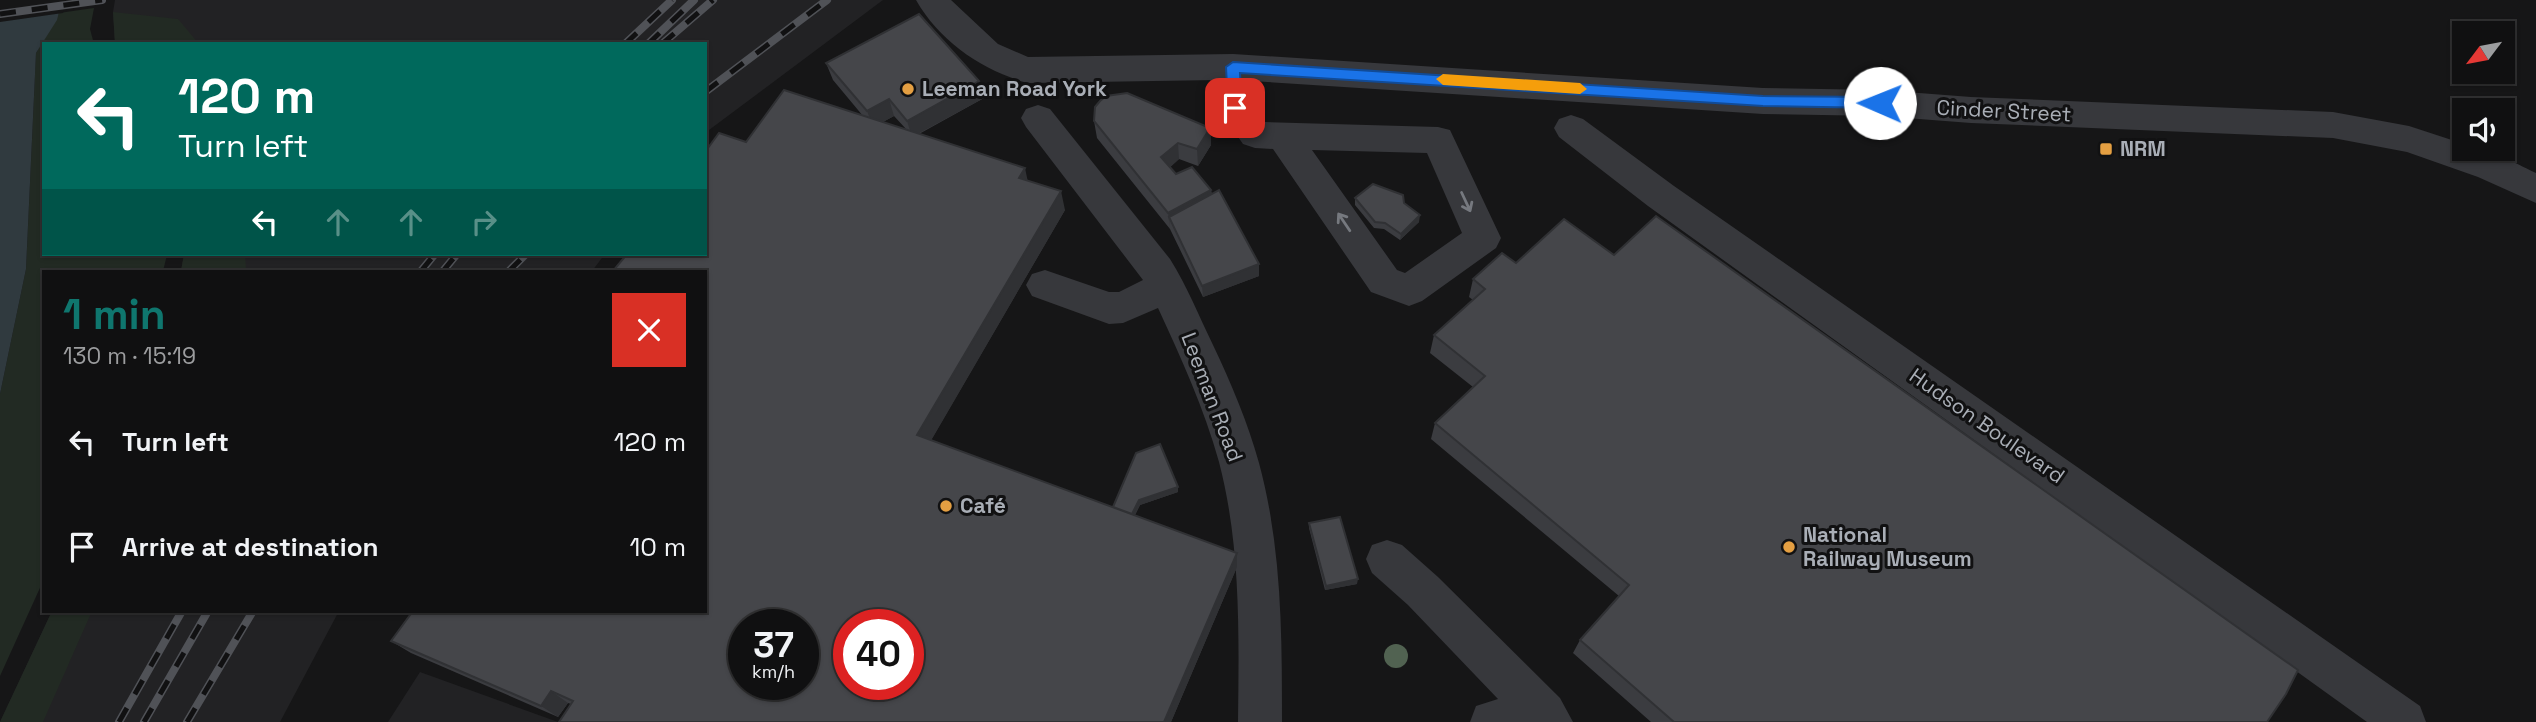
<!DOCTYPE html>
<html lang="en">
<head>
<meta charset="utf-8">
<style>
	:root { --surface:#101011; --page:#1e1e1f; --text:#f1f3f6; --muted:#9c9d9f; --line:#303031; --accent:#0f766e }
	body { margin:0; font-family:"Space Grotesk",sans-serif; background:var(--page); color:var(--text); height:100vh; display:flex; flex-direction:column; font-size:26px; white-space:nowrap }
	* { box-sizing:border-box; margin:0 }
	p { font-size:23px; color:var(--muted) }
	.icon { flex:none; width:38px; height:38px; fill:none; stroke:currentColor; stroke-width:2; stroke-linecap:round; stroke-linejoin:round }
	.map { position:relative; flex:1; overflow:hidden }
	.side { position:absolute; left:42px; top:270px; width:665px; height:343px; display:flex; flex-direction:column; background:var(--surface); border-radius:0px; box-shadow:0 2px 5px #0004,0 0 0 2px var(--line) }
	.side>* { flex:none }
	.top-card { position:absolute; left:42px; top:42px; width:665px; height:214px; border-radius:0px; box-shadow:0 2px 5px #0004,0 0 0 2px var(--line); background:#00695c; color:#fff; overflow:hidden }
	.needle { width:46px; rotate:238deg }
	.tools { position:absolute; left:2452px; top:21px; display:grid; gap:14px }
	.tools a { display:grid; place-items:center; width:63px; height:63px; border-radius:0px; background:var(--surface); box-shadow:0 2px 5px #0004,0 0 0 2px var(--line); font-size:35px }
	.speed { position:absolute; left:728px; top:609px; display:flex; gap:14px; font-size:35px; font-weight:700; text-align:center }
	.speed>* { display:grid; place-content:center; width:91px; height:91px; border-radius:50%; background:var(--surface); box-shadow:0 2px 5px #0004,0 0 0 2px var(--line); line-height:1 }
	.speed small { font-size:18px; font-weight:400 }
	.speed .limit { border:10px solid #d22; background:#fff; color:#111 }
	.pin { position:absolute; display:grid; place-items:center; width:60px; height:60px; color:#fff; margin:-30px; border-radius:14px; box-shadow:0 4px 10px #0006 }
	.me { position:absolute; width:77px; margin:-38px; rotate:271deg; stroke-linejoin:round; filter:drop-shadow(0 0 5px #0008) }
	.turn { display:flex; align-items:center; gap:24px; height:147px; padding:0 21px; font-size:32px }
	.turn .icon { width:91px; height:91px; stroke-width:2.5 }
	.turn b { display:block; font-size:49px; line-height:60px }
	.lanes { display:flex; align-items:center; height:66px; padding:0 21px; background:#0003; justify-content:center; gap:35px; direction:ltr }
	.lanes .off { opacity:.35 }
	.round { display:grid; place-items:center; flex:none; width:74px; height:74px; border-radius:0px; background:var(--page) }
	.headline { display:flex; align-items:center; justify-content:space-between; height:119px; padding:0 21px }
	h1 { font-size:42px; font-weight:700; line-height:52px; color:var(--accent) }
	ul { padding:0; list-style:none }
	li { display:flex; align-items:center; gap:21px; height:105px; padding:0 21px }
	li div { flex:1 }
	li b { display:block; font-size:26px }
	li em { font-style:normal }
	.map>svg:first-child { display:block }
	.built { fill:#222224 }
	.green { fill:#222a23 }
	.water { fill:#303a3f }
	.pier { fill:#161617 }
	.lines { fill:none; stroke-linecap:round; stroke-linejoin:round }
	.minor { fill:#37383c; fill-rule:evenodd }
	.rail-casing { stroke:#505257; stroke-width:8 }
	.rail { stroke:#111112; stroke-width:5; stroke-dasharray:16; stroke-linecap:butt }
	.tree { fill:#516251 }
	.wall { fill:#3b3c40; fill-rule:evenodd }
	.shaded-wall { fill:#303134 }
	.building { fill:#45464a; stroke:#303134; stroke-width:2; fill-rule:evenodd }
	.oneway { stroke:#76797f }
	.route { fill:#1a73e8; stroke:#114b97; stroke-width:2 }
	.slow { fill:#f59e0b }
	.poi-dot { fill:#e49f42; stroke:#111112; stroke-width:2.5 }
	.labels { text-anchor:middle; stroke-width:6; stroke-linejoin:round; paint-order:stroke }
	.poi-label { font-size:21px; font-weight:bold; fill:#a9aeb6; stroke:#111112; text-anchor:start }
	.street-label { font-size:21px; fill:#a9aeb6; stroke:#111112 }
</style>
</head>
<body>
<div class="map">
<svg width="2536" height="722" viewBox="0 0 2536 722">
	<rect width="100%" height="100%" fill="#161617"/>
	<!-- built -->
	<path class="built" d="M115 0H883L705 133V44H115L113 12Z
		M184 254H605L592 271H181Z
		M52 611H339L280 722H0Z
		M420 672 558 722H388Z"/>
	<!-- green -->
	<path class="green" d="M94 8 90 29 94 44H44V254L167 255 163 271H44V579L0 676V394L26 269 36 53 59 13Z
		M113 12 178 19 199 44H115Z
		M184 254H245L246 271H181Z
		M52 611H92L43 722H0Z"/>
	<!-- water -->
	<path class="water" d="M0 0H62L57 20 36 53 26 269 0 394Z"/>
	<!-- pier -->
	<path class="pier" d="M0 0H66L63 13 0 22Z"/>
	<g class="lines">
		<!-- minor -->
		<path class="minor" d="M916 0H951L998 44 1028 57 1233 54 1763 88 1880 90 1971 97 2333 112 2409 126 2464 144V149C2490 149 2513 162 2536 173V203L2478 177 2407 152 2333 138 1971 123 1880 116 1763 114 1251 81 1252 105 1265 122 1438 127 1450 130 1501 238 1496 248 1422 301 1409 306 1371 292 1273 149 1255 148 1243 144 1218 108 1217 80 1028 83C983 71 940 42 916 0ZM1312 150 1427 153 1462 233 1405 273 1397 270Z
			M1038 105 1050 109 1170 259C1187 286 1199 316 1213 345 1231 383 1248 423 1259 463 1282 548 1282 635 1282 722H1238C1239 635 1241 546 1219 462 1204 408 1181 358 1158 308L1123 323 1109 324 1032 296 1026 285 1032 274 1045 270 1109 292H1119L1143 280 1026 127 1021 118 1026 109Z
			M1571 115 1583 119 1674 186 2420 706 2426 722H2367L1648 206 1559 137 1554 128 1559 119Z
			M1387 540 1402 545 1438 577 1560 698 1573 722H1470L1476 706 1498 699 1408 605 1372 573 1366 559 1372 545Z"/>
		<!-- rail casing -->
		<g class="rail-casing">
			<path id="rail" d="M0 14 102 0
				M625 44 672 0
				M648 44 694 0
				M662 44 713 0
				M705 92 827 0
				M421 271 435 254
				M443 271 457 254
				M509 271 526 254
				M119 722 182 611
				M144 722 208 611
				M187 722 253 611"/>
		</g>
		<!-- rail -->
		<use href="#rail" class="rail"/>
	</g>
	<!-- trees -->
	<circle class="tree" cx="1396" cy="656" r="12"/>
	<!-- wall -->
	<path class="wall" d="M826 63 984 98 919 134 1028 181 1065 210 931 440 1113 507 1178 487V492L1140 505 1135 515 1237 553V567L1171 722H559L571 704 568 703 558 717 411 653 391 641 746 142 863 116 833 80ZM894 116 906 129 883 122Z
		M1094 121 1210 128 1211 145 1198 166 1179 159 1170 167 1176 174 1211 190 1212 194 1259 264V276L1203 297 1170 229 1097 138Z
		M1355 198 1404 203 1419 222 1400 240 1384 229 1374 228 1355 205Z
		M1516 263 2267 722H1651L1573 653 1580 640 1619 596 1431 439 1435 423 1473 387 1430 353 1434 335 1473 300 1469 297 1473 279Z
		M1309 523 1357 584 1325 590 1309 528Z"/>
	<!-- shaded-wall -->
	<path class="shaded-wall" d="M979 81 984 98 912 137 907 121Z
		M889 99 894 116 873 127 867 111Z
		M1210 128 1211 145 1198 166 1197 149Z
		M1178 143 1179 159 1163 174 1161 157Z
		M1025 168 1029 187 1019 178Z
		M1211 190 1212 206 1169 217 1170 229 1168 213Z
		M1061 191 1065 210 925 451 917 435Z
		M1420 215 1419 222 1400 240 1401 234Z
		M1259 264V276L1203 297 1202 286Z
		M1178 487V492L1140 505 1129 527 1128 522 1139 500Z
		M1237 553V567L1171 722H1164Z
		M1358 579 1357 584 1325 590 1326 586Z
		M551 691 568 703 558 717 541 706Z"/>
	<!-- building -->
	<path class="building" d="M919 14 979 81 907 121 889 99 867 111 826 63Z
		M784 90 1025 168 1019 178 1061 191 917 435 1237 553 1164 722H559L573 701 551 691 541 706 391 641 413 611H705V271H613L627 254H705V152L719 133 746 142ZM744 625H803V684H744ZM849 625H908V684H849Z
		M1127 93 1210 128 1197 149 1178 143 1161 157 1176 174 1192 167 1211 190 1168 213 1094 121 1095 107 1100 101 1106 96Z
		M1373 184 1403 195 1404 203 1420 215 1401 234 1385 223 1375 222 1355 198Z
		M1219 190 1259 264 1202 286 1169 217Z
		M1656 216 2298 670 2286 694 2267 722H1674L1580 640 1629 585 1435 423 1485 376 1434 335 1485 289 1473 279 1502 253 1516 263 1564 219 1614 255Z
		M1160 444 1178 487 1139 500 1132 514 1113 507 1136 453Z
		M1340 517 1358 579 1326 586 1309 523Z"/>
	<!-- one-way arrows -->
	<defs><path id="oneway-shaft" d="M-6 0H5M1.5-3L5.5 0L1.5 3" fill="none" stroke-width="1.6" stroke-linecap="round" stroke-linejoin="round" transform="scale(1.75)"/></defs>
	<g class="oneway">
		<use href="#oneway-shaft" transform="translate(1466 202) rotate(65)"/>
		<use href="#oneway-shaft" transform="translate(1344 222) rotate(-124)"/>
	</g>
	<!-- route -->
	<path class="route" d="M1233 62 1763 96 1880 97 1887 103 1880 108 1763 106 1240 73 1242 108 1235 113 1228 108 1226 67Z"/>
	<!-- slow -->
	<path class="slow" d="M1443 74 1580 83 1587 89 1580 94 1443 85 1436 79Z"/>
	<!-- markers -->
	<g class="poi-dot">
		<circle cx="908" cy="89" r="7"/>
		<rect x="2099" y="142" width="14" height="14" rx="3.5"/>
		<circle cx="946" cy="506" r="7"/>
		<circle cx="1789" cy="547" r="7"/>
	</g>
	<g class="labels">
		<!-- poi labels -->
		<g class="poi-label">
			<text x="922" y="96">Leeman Road York</text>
			<text x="2120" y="156">NRM</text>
			<text x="960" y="513">Café</text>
			<text x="1803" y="542">National<tspan x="1803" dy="24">Railway Museum</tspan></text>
		</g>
		<!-- street labels -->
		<g class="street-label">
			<text transform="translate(2004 111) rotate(3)" y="7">Cinder Street</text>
			<text transform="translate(1212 397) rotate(69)" y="7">Leeman Road</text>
			<text transform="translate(1987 426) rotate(35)" y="7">Hudson Boulevard</text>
		</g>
	</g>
</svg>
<div class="tools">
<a><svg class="needle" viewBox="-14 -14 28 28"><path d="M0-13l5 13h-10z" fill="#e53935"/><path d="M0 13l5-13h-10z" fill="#9c9d9f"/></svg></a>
<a><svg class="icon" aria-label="sound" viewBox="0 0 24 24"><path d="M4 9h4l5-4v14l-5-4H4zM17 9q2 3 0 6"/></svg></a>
</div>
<div class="speed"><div>37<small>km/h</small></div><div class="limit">40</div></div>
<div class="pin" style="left:1235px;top:108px;background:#d93025"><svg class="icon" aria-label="arrive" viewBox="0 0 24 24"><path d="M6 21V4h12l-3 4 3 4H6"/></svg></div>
<svg class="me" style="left:1880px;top:103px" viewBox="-20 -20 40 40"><circle r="19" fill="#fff"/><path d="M0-13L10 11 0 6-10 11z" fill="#1a73e8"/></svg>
<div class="top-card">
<div class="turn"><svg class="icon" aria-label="left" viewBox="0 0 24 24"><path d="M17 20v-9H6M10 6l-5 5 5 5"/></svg><div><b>120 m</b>Turn left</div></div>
<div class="lanes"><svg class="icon" aria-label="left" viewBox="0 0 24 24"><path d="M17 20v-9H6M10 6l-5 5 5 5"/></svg><svg class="icon off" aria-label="ahead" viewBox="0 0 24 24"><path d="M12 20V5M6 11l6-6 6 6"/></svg><svg class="icon off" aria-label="ahead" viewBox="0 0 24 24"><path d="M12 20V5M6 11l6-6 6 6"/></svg><svg class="icon off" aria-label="right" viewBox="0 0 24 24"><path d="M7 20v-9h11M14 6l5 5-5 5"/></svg></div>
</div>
<section class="side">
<div class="headline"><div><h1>1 min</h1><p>130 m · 15:19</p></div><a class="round" style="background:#d93025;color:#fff"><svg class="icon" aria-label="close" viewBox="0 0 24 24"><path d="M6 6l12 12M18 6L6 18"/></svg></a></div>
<ul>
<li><svg class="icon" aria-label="left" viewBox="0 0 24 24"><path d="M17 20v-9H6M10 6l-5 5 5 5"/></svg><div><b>Turn left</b></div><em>120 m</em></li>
<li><svg class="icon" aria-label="arrive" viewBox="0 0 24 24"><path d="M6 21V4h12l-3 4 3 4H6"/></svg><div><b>Arrive at destination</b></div><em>10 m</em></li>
</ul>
</section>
</div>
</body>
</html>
